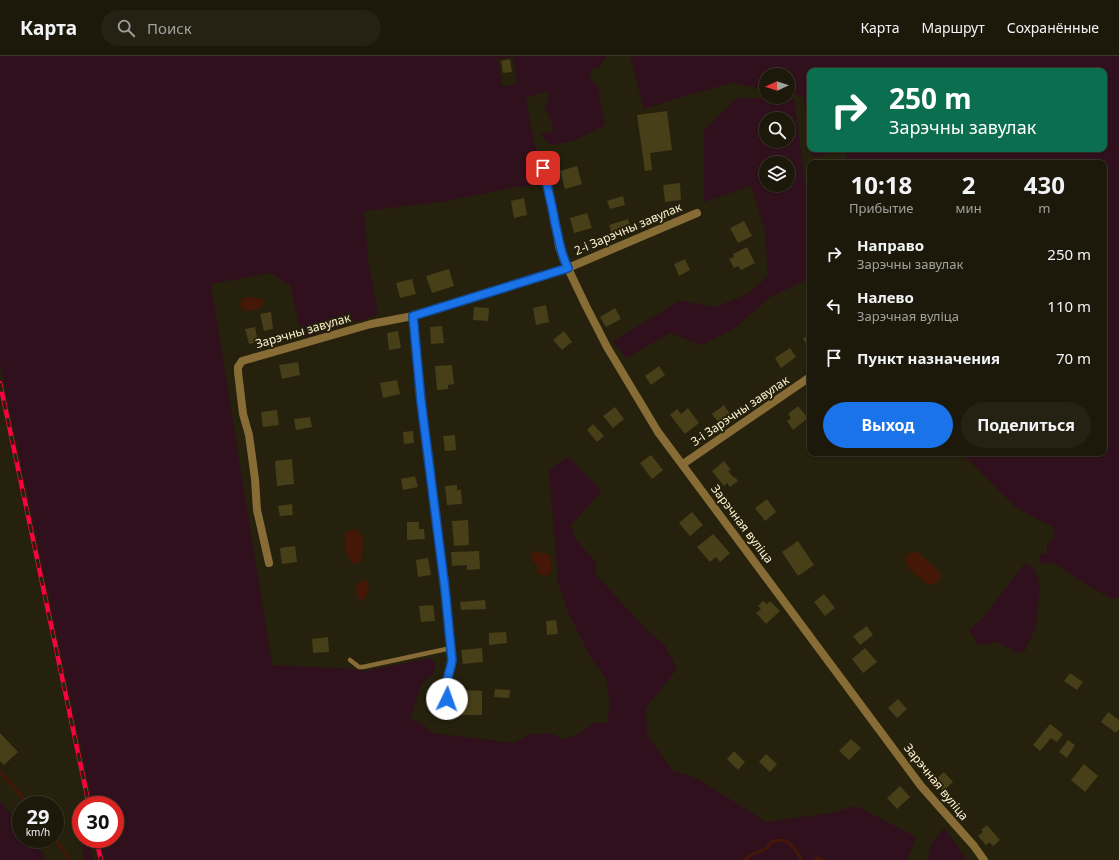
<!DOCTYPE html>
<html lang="ru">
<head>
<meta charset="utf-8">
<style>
	:root { --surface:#1c190a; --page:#252213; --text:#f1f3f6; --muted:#a0a09c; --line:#3a382b; --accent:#1a73e8 }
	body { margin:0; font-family:"Noto Sans",sans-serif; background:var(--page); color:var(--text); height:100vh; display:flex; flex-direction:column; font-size:15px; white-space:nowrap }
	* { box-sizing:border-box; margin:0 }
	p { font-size:13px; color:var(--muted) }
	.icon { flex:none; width:22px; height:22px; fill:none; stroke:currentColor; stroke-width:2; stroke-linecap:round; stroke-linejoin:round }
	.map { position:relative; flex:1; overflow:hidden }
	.details { position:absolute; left:807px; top:104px; width:300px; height:296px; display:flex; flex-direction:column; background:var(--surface); border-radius:8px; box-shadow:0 1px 3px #0004,0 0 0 1px var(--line) }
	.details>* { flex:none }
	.banner { position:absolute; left:807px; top:12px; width:300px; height:84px; border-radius:8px; box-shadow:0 1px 3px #0004,0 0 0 1px var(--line); background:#0b6e4f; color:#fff; overflow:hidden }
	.needle { width:26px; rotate:267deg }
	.tools { position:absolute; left:759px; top:12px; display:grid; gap:8px }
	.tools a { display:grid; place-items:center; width:36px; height:36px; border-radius:50%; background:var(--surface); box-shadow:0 1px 3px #0004,0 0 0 1px var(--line); font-size:20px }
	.speed { position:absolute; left:12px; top:740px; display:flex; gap:8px; font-size:20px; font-weight:700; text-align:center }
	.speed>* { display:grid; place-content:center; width:52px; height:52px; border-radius:50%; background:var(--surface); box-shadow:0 1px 3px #0004,0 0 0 1px var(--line); line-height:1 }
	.speed small { font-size:10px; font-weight:400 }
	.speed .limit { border:6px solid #d22; background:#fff; color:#111 }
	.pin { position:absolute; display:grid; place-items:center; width:34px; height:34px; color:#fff; margin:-17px; border-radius:8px; box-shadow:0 2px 6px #0006 }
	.me { position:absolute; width:44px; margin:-22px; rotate:3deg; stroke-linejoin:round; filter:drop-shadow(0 0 3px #0008) }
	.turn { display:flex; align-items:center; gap:14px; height:84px; padding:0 16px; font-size:18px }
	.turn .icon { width:52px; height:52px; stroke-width:2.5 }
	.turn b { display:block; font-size:28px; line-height:34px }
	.eta { display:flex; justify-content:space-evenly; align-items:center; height:68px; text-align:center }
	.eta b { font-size:24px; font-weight:700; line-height:28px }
	.primary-button { display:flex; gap:8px; margin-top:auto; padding:8px 16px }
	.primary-button a { flex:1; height:46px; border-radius:24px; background:var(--accent); color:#fff; font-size:16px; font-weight:700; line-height:46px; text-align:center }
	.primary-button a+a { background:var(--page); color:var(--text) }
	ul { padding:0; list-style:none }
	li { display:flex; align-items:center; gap:12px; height:52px; padding:0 16px }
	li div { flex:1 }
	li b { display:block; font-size:15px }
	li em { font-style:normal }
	header { display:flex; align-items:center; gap:24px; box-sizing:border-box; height:56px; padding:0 20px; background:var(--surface); border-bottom:1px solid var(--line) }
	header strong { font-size:19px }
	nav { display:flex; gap:22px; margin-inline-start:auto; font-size:14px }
	.search { width:280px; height:36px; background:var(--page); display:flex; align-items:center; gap:10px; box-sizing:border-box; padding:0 14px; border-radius:22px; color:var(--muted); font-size:15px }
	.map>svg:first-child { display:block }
	.green { fill:#30101d; fill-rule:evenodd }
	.water { fill:#451707 }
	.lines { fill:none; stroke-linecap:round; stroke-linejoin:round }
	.stream { stroke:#451707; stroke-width:3 }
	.building { fill:#473f18 }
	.service { stroke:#876c36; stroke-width:4.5 }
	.minor { stroke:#876c36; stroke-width:8 }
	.rail-casing { stroke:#fc0044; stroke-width:4.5 }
	.rail { stroke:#25210d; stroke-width:3; stroke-dasharray:9; stroke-linecap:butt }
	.route-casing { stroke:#114b97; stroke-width:10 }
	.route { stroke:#1a73e8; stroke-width:7 }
	.labels { text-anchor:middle; stroke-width:4; stroke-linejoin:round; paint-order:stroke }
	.street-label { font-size:12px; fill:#fff3d1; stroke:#25210d }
</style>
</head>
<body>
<header>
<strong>Карта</strong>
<div class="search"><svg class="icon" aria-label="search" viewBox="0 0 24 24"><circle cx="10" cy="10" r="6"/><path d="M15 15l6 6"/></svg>Поиск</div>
<nav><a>Карта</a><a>Маршрут</a><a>Сохранённые</a></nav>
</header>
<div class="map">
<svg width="1119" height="804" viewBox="0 0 1119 804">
	<rect width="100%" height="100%" fill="#25210d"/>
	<!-- green -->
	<path class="green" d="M0 0H608L606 1 599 12 591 13 590 23 598 31 605 69C594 74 584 81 572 85 565 87 558 87 550 89L543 82 541 77 545 76 551 77 554 74 551 64 545 52 549 40 547 35 526 42 530 68 537 97 546 105 551 127 515 131 446 145 364 155 368 203 378 259 307 281 301 278 290 229 270 217 211 228 272 609 355 613 365 615 430 602 436 608 433 618 422 627 410 664 420 666 433 677 514 687 529 678H552L565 683 577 679 594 667H607L610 648 606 623 591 602 568 556 558 527 549 414 568 401 602 435 571 469 576 484 597 507 595 515 599 522 646 573 665 589 677 613 646 652 647 679 672 714 700 724 766 766 832 757 856 750 916 781 907 804H105L100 783H115V749H93L0 308ZM513 1 517 28 502 30 498 3Z
		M630 0H1119V541L1112 543 1090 531 1053 507 1043 508 1039 503 1040 498 1047 497V487L1054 484V472L1015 451 962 397H1104V107H848L845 95 813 101 811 93H1104V15H810V84L803 40 788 37V19H766V33L731 27 684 40 644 53Z
		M737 42H794L810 166V221L802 226 770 241 735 272 701 289 670 277 626 302 613 285 679 245 716 251 749 237 768 220 765 173 751 130 704 146V74ZM766 63H788V85H766ZM766 107H788V129H766Z
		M1025 507 1035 514 1040 530 1036 571 1025 595 1017 597 996 585 987 589 978 588 969 574 982 563Z
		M0 745 21 771V783H31L47 804H0Z
		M944 772 967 804H928L931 788Z
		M90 786 94 804H84L82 788Z"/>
	<!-- water -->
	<path class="water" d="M253 241 264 244 263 250 255 254 243 255 240 249 242 242Z
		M356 473 362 481 363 492 361 505 353 508C344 498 345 489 345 476Z
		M533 495 550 499 552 516 546 520 537 518V510C531 505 529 502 533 495Z
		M918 496 936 513 941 520 936 527 929 529 911 515 905 507V502L910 497Z
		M365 523 369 530C368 535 367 542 362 545L356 538 357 528Z"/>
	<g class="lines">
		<!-- stream -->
		<path class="stream" d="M0 716 30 749
			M55 782 70 804
			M744 804 751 799 767 792 771 786C789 780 793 791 802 804
			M815 804 818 802 823 804"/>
	</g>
	<!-- building -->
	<path class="building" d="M510 3 512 16 503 17 501 5Z
		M667 55 672 94 650 97 652 114 645 115 637 59Z
		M577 110 582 128 565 133 560 115Z
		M680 127 681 144 665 146 663 129Z
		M623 140 625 149 610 153 607 145Z
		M524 142 527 159 514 162 511 145Z
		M587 157 592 172 574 177 570 162Z
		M628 163 632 175 613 181 609 169Z
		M744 165 752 180 738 187 730 172Z
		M747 191 755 207 741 214 738 210 734 212 729 203 734 201 733 198Z
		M685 203 690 214 679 220 674 208Z
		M449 213 454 230 432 237 426 220Z
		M412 223 416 238 400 242 396 227Z
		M546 249 549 266 536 269 533 252Z
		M474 251 489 252 488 265 473 264Z
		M615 252 621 263 606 271 600 261Z
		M271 256 273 273 264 275 260 258Z
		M442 270 444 287 431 288 430 271Z
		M255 271 258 286 249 288 245 273Z
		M398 275 401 292 389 294 387 277Z
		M564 275 572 286 562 294 553 284Z
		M810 278V293L803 283Z
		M790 292 796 301 781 312 775 302Z
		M298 306 300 319 282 323 279 309Z
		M452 309 454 328 448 329V333L437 334 435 310Z
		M659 310 665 319 651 329 645 320Z
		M397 324 400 338 383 342 380 327Z
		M724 349 733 363 722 371 712 358Z
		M798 350 808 362 793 374 787 365 791 362 788 358Z
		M615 351 624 363 613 372 603 360Z
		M688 352 699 367 685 378 670 359 677 353 681 358Z
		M277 354 279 369 263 371 261 356Z
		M310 361 312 371 296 374 294 363Z
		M593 368 604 380 597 386 587 374Z
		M413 375 414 387 404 388 403 376Z
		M455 379 456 394 445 395 443 380Z
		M651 399 663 414 652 423 640 407Z
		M292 403 294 428 277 430 275 405Z
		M724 405 731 414 728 415 734 422 735 421 738 425 730 431 727 427 724 430 712 415Z
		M415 420 418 431 403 434 401 423Z
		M457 429V434H461L462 448 447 449 445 430Z
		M767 443 776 456 765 465 755 452Z
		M292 448 293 459 280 460 278 450Z
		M692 456 703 469 690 480 679 467Z
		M468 464 469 489 454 490 452 465Z
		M407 466H419V473H424L425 483 407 484Z
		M713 478 730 497 720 506 716 501 710 506 697 491Z
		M798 485 814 509 798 520 782 496Z
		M295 490 297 506 282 508 280 492Z
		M479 495 480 513 467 514V509L452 510 451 496Z
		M428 502 431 519 418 521 416 504Z
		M824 538 835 552 825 560 814 546Z
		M485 544 486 553 461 554 460 546Z
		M763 545 767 548 770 545 780 555 766 568 756 557 761 553 758 550Z
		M433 549 435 565 421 566 419 550Z
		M556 564 558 578 547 579 546 565Z
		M867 570 873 579 860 589 853 580Z
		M506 576 507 587 489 589V577Z
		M328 581 329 596 313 597 312 583Z
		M482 592 483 606 463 608 461 594Z
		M865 592 877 606 863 617 852 603Z
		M1070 617 1083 626 1077 634 1064 625Z
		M495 633 510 634 509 642 494 641Z
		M463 634 482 635V659H462Z
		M898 643 907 653 897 662 888 652Z
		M1108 656 1119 664V673L1116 677 1101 666Z
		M1050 668 1063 678 1057 686 1051 682 1040 695 1033 689Z
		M0 677 18 696 4 709 0 705Z
		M851 683 861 692 849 704 839 695Z
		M1068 684 1075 689 1067 702 1059 696Z
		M734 695 745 706 738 714 727 703Z
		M766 698 777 708 770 716 759 706Z
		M1084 708 1098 720 1085 736 1071 724Z
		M944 716 953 726 943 735 934 725Z
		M900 730 910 741 897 753 887 742Z
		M987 769 1000 784 993 790 989 786 986 789 978 780 983 776 981 774Z"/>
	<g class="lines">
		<!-- service -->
		<path class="service" d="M350 604 359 611H363L451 592"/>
		<!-- minor -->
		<path class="minor" d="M543 112 556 168 559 191 563 202 586 250 607 291 658 376 921 730 974 790 984 804
			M413 260 421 345 445 533 452 604C451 612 449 618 447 626 445 634 447 643 448 652
			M683 408 810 321
			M269 507 257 454 255 423 249 379 243 358 238 316V311L242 305 371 268 413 260 568 212 697 157"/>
		<!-- rail casing -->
		<g class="rail-casing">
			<path id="rail" d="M0 327 89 749
				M96 783 101 804"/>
		</g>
		<!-- rail -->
		<use href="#rail" class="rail"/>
	</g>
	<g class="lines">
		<!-- route casing -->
		<g class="route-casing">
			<path id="route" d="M447 643C446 637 446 632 447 626 448 618 451 612 452 604L445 533 421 345 413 260 568 212C560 197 559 183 555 167 552 148 547 130 543 112"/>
		</g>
		<!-- route -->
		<use href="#route" class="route"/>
	</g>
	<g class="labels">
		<!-- street labels -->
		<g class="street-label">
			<text transform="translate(628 173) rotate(-23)" y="4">2-і Зарэчны завулак</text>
			<text transform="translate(303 275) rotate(-16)" y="4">Зарэчны завулак</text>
			<text transform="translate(740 355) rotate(-34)" y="4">3-і Зарэчны завулак</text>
			<text transform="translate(742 468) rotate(53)" y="4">Зарэчная вуліца</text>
			<text transform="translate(936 726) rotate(51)" y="4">Зарэчная вуліца</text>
		</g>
	</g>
</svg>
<div class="tools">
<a><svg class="needle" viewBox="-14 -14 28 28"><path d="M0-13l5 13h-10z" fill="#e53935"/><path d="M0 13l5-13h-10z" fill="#a0a09c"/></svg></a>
<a><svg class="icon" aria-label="search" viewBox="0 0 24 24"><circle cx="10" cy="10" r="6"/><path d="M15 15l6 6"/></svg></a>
<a><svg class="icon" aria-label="layers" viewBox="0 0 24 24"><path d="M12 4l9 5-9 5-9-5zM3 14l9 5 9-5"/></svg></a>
</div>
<div class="speed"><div>29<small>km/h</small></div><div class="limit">30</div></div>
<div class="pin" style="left:543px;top:112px;background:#d93025"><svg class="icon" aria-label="arrive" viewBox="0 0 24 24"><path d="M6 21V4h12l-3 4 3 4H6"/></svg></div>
<svg class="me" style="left:447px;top:643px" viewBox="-20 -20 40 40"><circle r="19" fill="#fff"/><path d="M0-13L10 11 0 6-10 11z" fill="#1a73e8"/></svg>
<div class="banner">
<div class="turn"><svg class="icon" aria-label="right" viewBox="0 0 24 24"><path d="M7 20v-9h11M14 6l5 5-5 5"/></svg><div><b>250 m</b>Зарэчны завулак</div></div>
</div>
<section class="details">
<div class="eta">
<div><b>10:18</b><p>Прибытие</p></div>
<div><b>2</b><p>мин</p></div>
<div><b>430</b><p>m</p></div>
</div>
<ul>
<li><svg class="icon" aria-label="right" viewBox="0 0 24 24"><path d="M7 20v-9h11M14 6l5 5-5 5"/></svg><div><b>Направо</b><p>Зарэчны завулак</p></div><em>250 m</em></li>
<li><svg class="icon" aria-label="left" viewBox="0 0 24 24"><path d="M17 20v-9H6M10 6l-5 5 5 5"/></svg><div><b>Налево</b><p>Зарэчная вуліца</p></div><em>110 m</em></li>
<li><svg class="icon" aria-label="arrive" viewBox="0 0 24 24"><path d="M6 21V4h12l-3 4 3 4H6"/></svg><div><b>Пункт назначения</b></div><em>70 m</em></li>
</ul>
<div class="primary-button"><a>Выход</a><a>Поделиться</a></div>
</section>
</div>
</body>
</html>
